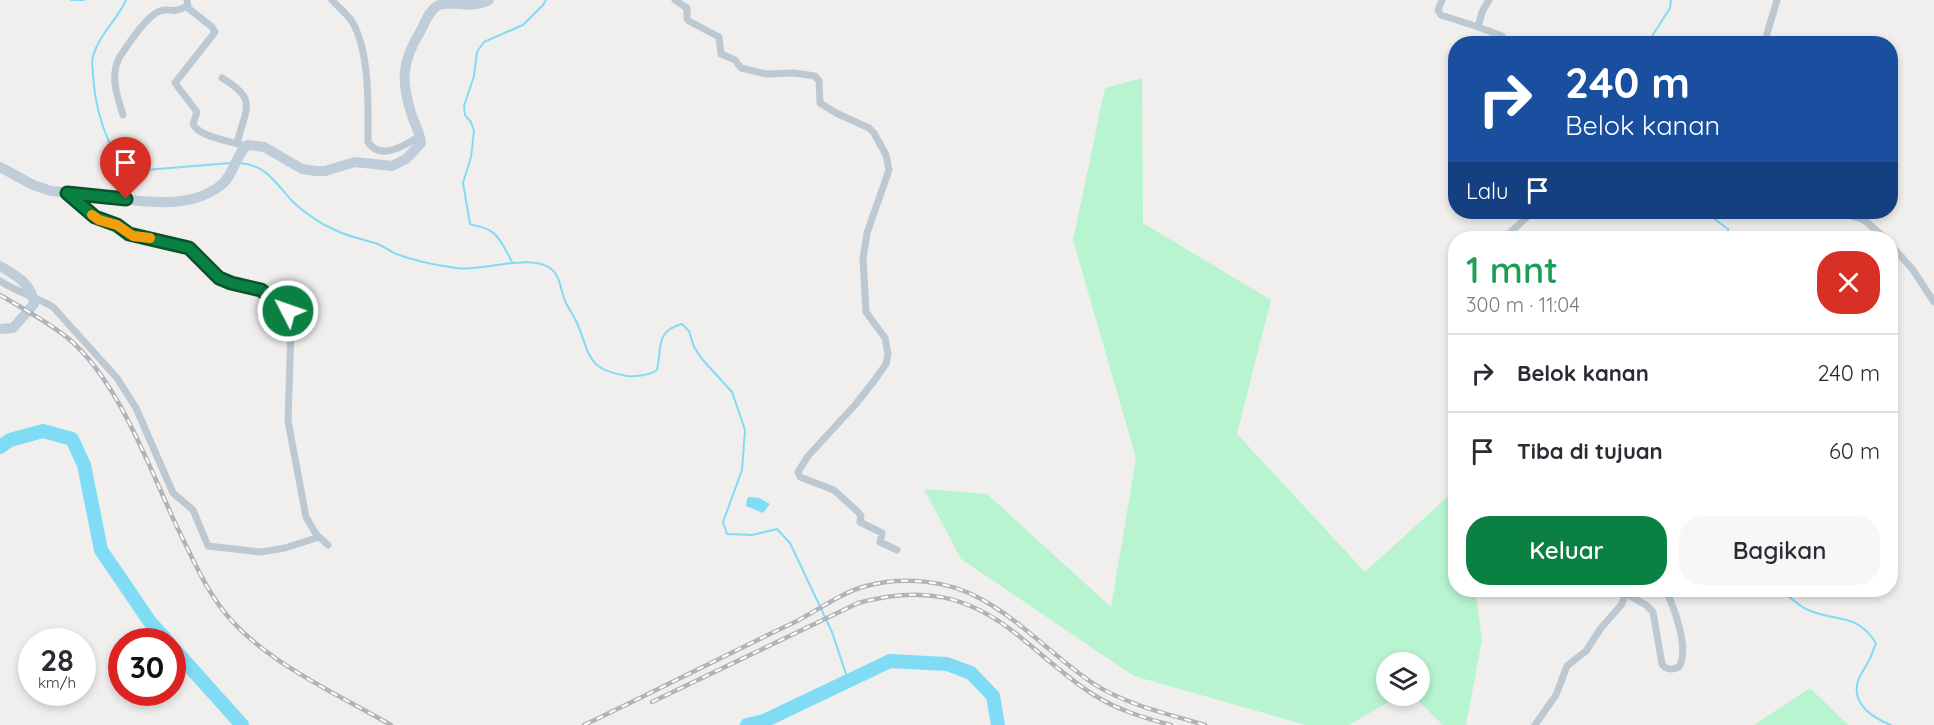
<!DOCTYPE html>
<html lang="id">
<head>
<meta charset="utf-8">
<style>
	:root { --surface:#fff; --page:#f7f7f7; --text:#2b2b33; --muted:#7c7c81; --line:#e1e1e2; --accent:#0b8043 }
	body { margin:0; font-family:Quicksand,sans-serif; background:var(--page); color:var(--text); height:100vh; display:flex; flex-direction:column; font-size:22px; white-space:nowrap }
	* { box-sizing:border-box; margin:0 }
	p { font-size:20px; color:var(--muted) }
	.icon { flex:none; width:33px; height:33px; fill:none; stroke:currentColor; stroke-width:2; stroke-linecap:round; stroke-linejoin:round }
	.map { position:relative; flex:1; overflow:hidden }
	.details { position:absolute; left:1448px; top:231px; width:450px; height:366px; display:flex; flex-direction:column; background:var(--surface); border-radius:24px; box-shadow:0 3px 9px #0003 }
	.details>* { flex:none }
	.top-card { position:absolute; left:1448px; top:36px; width:450px; height:183px; border-radius:24px; box-shadow:0 3px 9px #0003; background:#1a4fa0; color:#fff; overflow:hidden }
	.tools { position:absolute; left:1376px; top:652px; display:grid; gap:12px }
	.tools a { display:grid; place-items:center; width:54px; height:54px; border-radius:50%; background:var(--surface); box-shadow:0 3px 9px #0003; font-size:30px }
	.speed { position:absolute; left:18px; top:628px; display:flex; gap:12px; font-size:30px; font-weight:700; text-align:center }
	.speed>* { display:grid; place-content:center; width:78px; height:78px; border-radius:50%; background:var(--surface); box-shadow:0 3px 9px #0003; line-height:1 }
	.speed small { font-size:15px; font-weight:400 }
	.speed .limit { border:9px solid #d22; background:#fff; color:#111 }
	.pin { position:absolute; display:grid; place-items:center; width:51px; height:51px; color:#fff; margin:-62px -26px; border-radius:50% 50% 50% 0; rotate:-45deg; box-shadow:0 0 6px #0007 }
	.pin .icon { rotate:45deg }
	.me { position:absolute; width:66px; margin:-33px; rotate:311deg; stroke-linejoin:round; filter:drop-shadow(0 0 4px #0008) }
	.turn { display:flex; align-items:center; gap:21px; height:126px; padding:0 18px; font-size:27px }
	.turn .icon { width:78px; height:78px; stroke-width:2.5 }
	.turn b { display:block; font-size:42px; line-height:51px }
	.then { display:flex; align-items:center; height:57px; padding:0 18px; background:#0003; gap:12px; font-size:22px }
	.round { display:grid; place-items:center; flex:none; width:63px; height:63px; border-radius:24px; background:var(--page) }
	.head { display:flex; align-items:center; justify-content:space-between; height:102px; padding:0 18px }
	h1 { font-size:36px; font-weight:600; line-height:45px; color:#1e9e55 }
	.primary-button { display:flex; gap:12px; margin-top:auto; padding:12px 18px }
	.primary-button a { flex:1; height:69px; border-radius:24px; background:var(--accent); color:#fff; font-size:24px; font-weight:600; line-height:69px; text-align:center }
	.primary-button a+a { background:var(--page); color:var(--text) }
	ul { padding:0; list-style:none }
	li { display:flex; align-items:center; gap:18px; height:78px; padding:0 18px; border-top:2px solid var(--line) }
	li div { flex:1 }
	li b { display:block; font-size:22px }
	li em { font-style:normal }
	.map>svg:first-child { display:block }
	.green { fill:#b8f4d0 }
	.water { fill:#80dcf5 }
	.lines { fill:none; stroke-linecap:round; stroke-linejoin:round }
	.stream { stroke:#80dcf5; stroke-width:2 }
	.river { stroke:#80dcf5; stroke-width:14 }
	.street { stroke:#bdc9d2; stroke-width:7 }
	.secondary { stroke:#bfccda; stroke-width:10 }
	.rail-casing { stroke:#b0b4ba; stroke-width:4.5 }
	.rail { stroke:#fff; stroke-width:2; stroke-dasharray:7; stroke-linecap:butt }
	.route-casing { stroke:#07532c; stroke-width:15 }
	.route { stroke:#0b8043; stroke-width:10 }
	.slow { stroke:#f59e0b; stroke-width:10 }
</style>
</head>
<body>
<div class="map">
<svg width="1934" height="725" viewBox="0 0 1934 725">
	<rect width="100%" height="100%" fill="#f1eeee"/>
	<!-- green -->
	<path class="green" d="M1142 78 1143 223 1271 300 1237 434 1365 572 1455 490V590H1475L1482 640 1466 725H1443L1413 696H1419V663H1386V696H1399L1349 725H1306L1134 676 961 559 924 489 987 494 1111 607 1136 458 1073 240 1105 88Z
		M1810 688 1848 725H1754Z"/>
	<!-- water -->
	<path class="water" d="M749 497 759 498 770 504 763 513 746 506 747 499Z"/>
	<g class="lines">
		<!-- stream -->
		<path class="stream" d="M71 0H84
			M126 0C117 20 99 35 93 56 91 62 93 69 93 75 95 107 104 137 121 164L145 170 231 163
			M1647 44 1670 8 1671 0
			M240 163C267 165 276 184 293 202 304 212 321 224 335 230 348 237 364 239 378 244 384 247 389 250 394 253 413 261 436 265 456 268 481 272 530 253 550 268 561 276 560 289 565 301 568 308 573 314 576 321 591 353 584 369 627 376 635 377 650 375 657 370 662 348 655 331 682 324L689 331 694 347 702 359 732 392 745 430 742 470 723 522 727 534 752 535 777 529 790 543 832 632 848 680
			M1705 212 1728 229V238
			M512 262C506 251 500 236 489 230 483 227 476 226 470 224L463 183 471 157 474 131 471 122 465 115 464 106 474 76 477 52 484 42 523 25 543 5 546 0
			M1779 590C1789 595 1796 604 1806 609 1835 623 1855 611 1876 643 1874 648 1872 655 1869 660 1866 667 1860 674 1858 681 1851 704 1873 718 1891 725"/>
		<!-- river -->
		<path class="river" d="M0 447 10 440 43 431 72 439 84 465 101 550 150 622 168 642
			M172 647 242 725
			M747 725 764 721 890 661 947 664 971 673 993 696 998 725"/>
		<!-- street -->
		<path class="street" d="M187 0 188 8 212 27 215 32 175 83 197 112 193 124C199 137 231 141 245 146
			M332 0C339 8 349 15 354 25 370 56 368 108 368 142 381 162 406 144 420 136
			M675 0 687 8V19L689 21 719 37 721 54 735 60 741 68 766 74 794 73 815 76 819 81 820 103 836 113 869 128 874 133 886 155 889 170 867 233 863 259 866 312 885 338 888 354 886 364 874 381 855 405 808 456 798 472 800 477 834 490 858 512 861 516 860 522 882 533 880 542 897 550
			M1442 0 1438 10 1441 15 1478 27
			M1489 0 1482 12 1478 27 1502 36 1505 40V44
			M1764 44 1777 0
			M222 78C258 99 246 108 237 143
			M123 115C117 95 110 77 119 58 127 46 147 15 160 11 170 7 171 15 187 6
			M67 193 95 217 117 225 129 234 189 248 219 278 231 283 261 290 288 311 291 329 288 421 306 517 316 534 328 545
			M1841 212 1864 220 1885 238
			M1504 238 1527 217 1531 212
			M1890 244 1913 270 1934 302
			M0 281C17 292 36 297 53 307L117 378 136 408 173 493 193 510 208 546 261 552 285 548 319 537
			M1623 592 1646 605 1653 612 1662 664C1666 670 1673 670 1679 667 1690 649 1674 608 1666 590
			M1535 725 1556 695 1567 666 1586 651 1601 628 1622 604 1624 598 1622 590"/>
		<!-- secondary -->
		<path class="secondary" d="M0 167 33 185 51 191C67 193 82 194 98 196 137 200 185 212 220 186 234 176 237 151 248 145L264 147 302 169 316 171H325L355 162 392 166 406 159 421 143C420 133 415 125 412 116 401 82 401 63 420 32 425 23 429 10 439 5 453 0 471 10 489 0
			M0 266C16 275 33 285 34 304L13 328 0 329"/>
		<!-- rail casing -->
		<g class="rail-casing">
			<path id="rail" d="M0 295C24 309 48 322 69 339 119 382 149 467 177 527 193 559 207 594 232 621 272 665 339 695 391 725
				M652 702 858 603C922 586 967 594 1019 636 1044 656 1067 678 1094 695 1118 710 1144 718 1171 725
				M584 725C654 692 723 656 793 623 817 611 840 593 866 586 903 576 947 580 981 599 1023 622 1055 658 1094 684 1127 705 1168 714 1205 725"/>
		</g>
		<!-- rail -->
		<use href="#rail" class="rail"/>
	</g>
	<g class="lines">
		<!-- route casing -->
		<g class="route-casing">
			<path id="route" d="M126 199 67 193 95 217 117 225 129 234 189 248 219 278 231 283 261 290 288 311"/>
		</g>
		<!-- route -->
		<use href="#route" class="route"/>
		<!-- slow -->
		<path class="slow" d="M92 215 99 220 117 225 133 236 150 238"/>
	</g>
</svg>
<div class="tools">
<a><svg class="icon" aria-label="layers" viewBox="0 0 24 24"><path d="M12 4l9 5-9 5-9-5zM3 14l9 5 9-5"/></svg></a>
</div>
<div class="speed"><div>28<small>km/h</small></div><div class="limit">30</div></div>
<div class="pin" style="left:126px;top:199px;background:#d93025"><svg class="icon" aria-label="arrive" viewBox="0 0 24 24"><path d="M6 21V4h12l-3 4 3 4H6"/></svg></div>
<svg class="me" style="left:288px;top:311px" viewBox="-20 -20 40 40"><circle r="17" fill="#0b8043" stroke="#fff" stroke-width="3"/><path d="M0-11L8 9 0 5-8 9z" fill="#fff"/></svg>
<div class="top-card">
<div class="turn"><svg class="icon" aria-label="right" viewBox="0 0 24 24"><path d="M7 20v-9h11M14 6l5 5-5 5"/></svg><div><b>240 m</b>Belok kanan</div></div>
<div class="then">Lalu<svg class="icon" aria-label="arrive" viewBox="0 0 24 24"><path d="M6 21V4h12l-3 4 3 4H6"/></svg></div>
</div>
<section class="details">
<div class="head"><div><h1>1 mnt</h1><p>300 m · 11:04</p></div><a class="round" style="background:#d93025;color:#fff"><svg class="icon" aria-label="close" viewBox="0 0 24 24"><path d="M6 6l12 12M18 6L6 18"/></svg></a></div>
<ul>
<li><svg class="icon" aria-label="right" viewBox="0 0 24 24"><path d="M7 20v-9h11M14 6l5 5-5 5"/></svg><div><b>Belok kanan</b></div><em>240 m</em></li>
<li><svg class="icon" aria-label="arrive" viewBox="0 0 24 24"><path d="M6 21V4h12l-3 4 3 4H6"/></svg><div><b>Tiba di tujuan</b></div><em>60 m</em></li>
</ul>
<div class="primary-button"><a>Keluar</a><a>Bagikan</a></div>
</section>
</div>
</body>
</html>
